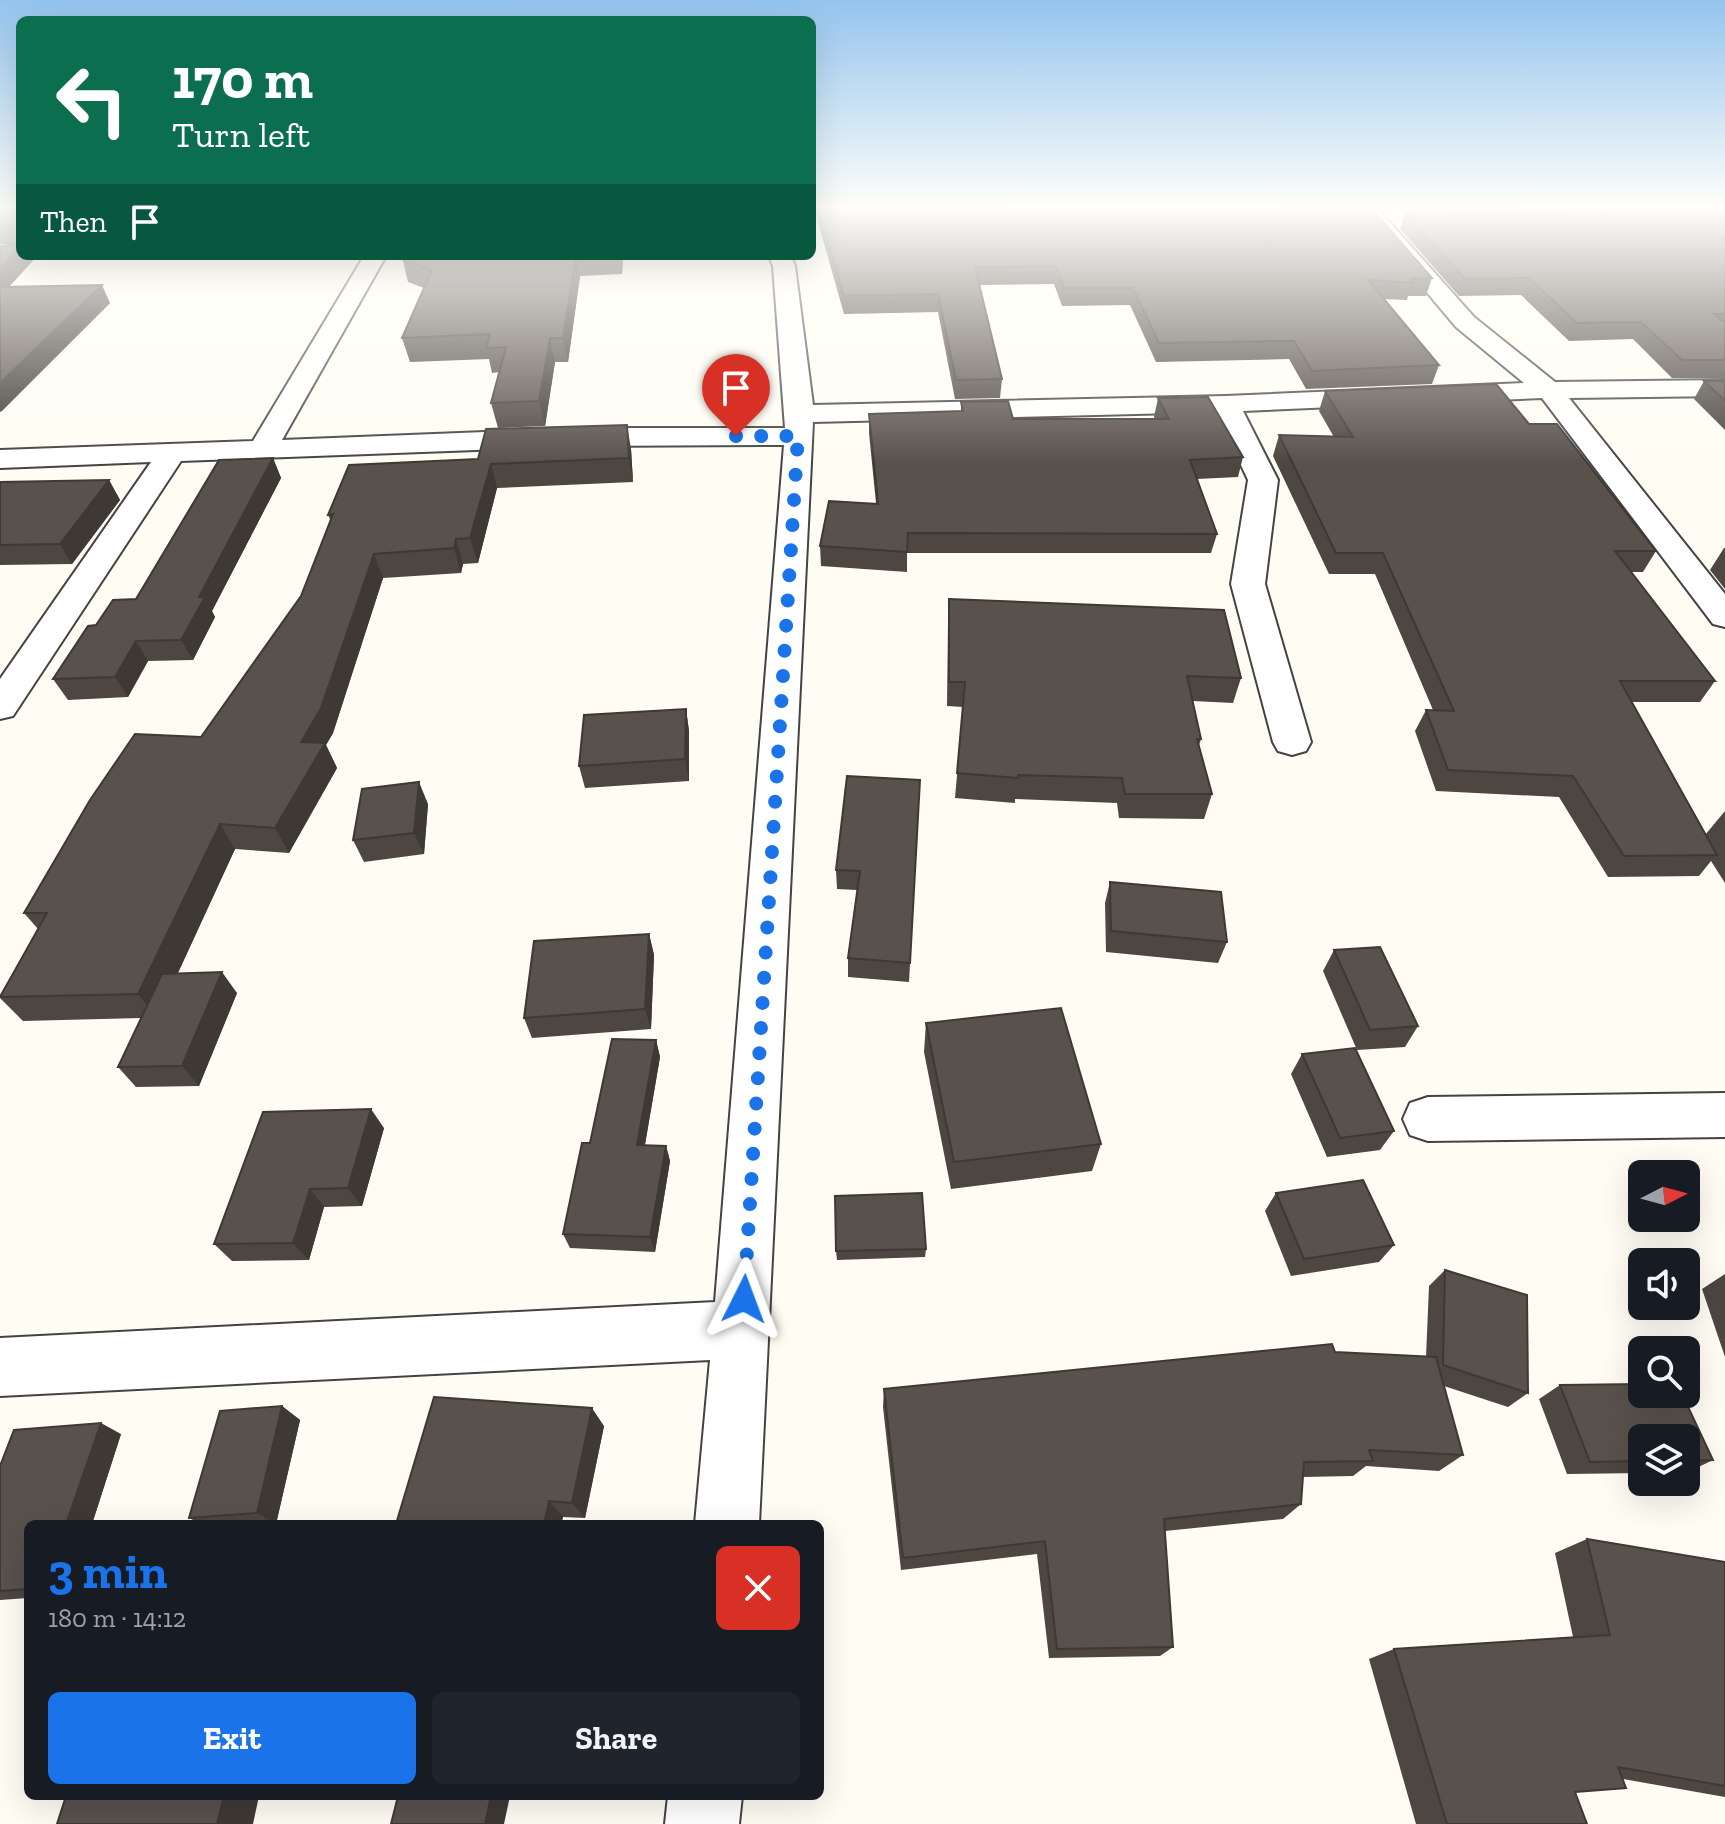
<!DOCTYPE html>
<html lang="en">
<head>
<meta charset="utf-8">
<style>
	:root { --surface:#171b24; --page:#20242c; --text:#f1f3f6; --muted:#9ea1a6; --accent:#1a73e8 }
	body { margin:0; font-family:"Zilla Slab",serif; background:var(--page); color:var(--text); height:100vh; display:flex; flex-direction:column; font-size:30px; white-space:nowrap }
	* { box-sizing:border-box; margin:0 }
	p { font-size:26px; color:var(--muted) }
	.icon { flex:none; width:44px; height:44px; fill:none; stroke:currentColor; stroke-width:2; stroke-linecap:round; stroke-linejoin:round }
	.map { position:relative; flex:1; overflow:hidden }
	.side { position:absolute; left:24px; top:1520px; width:800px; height:280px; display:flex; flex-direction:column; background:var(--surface); border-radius:12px; box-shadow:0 8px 32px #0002 }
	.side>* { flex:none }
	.hud { position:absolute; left:16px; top:16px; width:800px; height:244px; border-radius:12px; box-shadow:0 8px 32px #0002; background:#0b6e4f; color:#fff; overflow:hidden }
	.needle { width:52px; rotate:84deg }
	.controls { position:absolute; left:1628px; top:1160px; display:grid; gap:16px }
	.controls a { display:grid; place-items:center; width:72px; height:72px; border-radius:12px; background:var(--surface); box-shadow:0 8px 32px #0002; font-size:40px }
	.pin { position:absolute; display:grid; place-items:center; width:68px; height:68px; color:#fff; margin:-82px -34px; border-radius:50% 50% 50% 0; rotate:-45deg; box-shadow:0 0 8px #0007 }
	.pin .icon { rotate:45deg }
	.me { position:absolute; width:88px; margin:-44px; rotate:3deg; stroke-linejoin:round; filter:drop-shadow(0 0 6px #0008) }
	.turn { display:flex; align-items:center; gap:28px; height:168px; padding:0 24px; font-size:36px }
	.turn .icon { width:104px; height:104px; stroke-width:2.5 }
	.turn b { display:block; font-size:56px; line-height:68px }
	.then { display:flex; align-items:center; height:76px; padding:0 24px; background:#0003; gap:16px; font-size:30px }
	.round { display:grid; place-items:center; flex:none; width:84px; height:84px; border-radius:12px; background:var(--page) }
	.overview { display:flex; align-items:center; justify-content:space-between; height:136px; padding:0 24px }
	h1 { font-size:48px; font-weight:700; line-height:60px; color:var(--accent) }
	.primary-button { display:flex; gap:16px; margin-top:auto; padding:16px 24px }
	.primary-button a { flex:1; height:92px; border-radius:12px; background:var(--accent); color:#fff; font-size:32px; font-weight:700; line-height:92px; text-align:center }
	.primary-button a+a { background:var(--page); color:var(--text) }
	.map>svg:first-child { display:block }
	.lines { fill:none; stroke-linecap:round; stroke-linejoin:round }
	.minor-casing { stroke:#434343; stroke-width:4 }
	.minor { fill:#fff; fill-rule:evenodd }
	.wall { fill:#4d4641 }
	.shaded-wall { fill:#3e3935 }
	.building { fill:#59514c; stroke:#3e3935; stroke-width:2 }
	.route { stroke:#1a73e8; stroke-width:14; stroke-dasharray:0 25.2 }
</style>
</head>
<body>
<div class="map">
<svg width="1725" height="1824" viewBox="0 0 1725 1824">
	<rect width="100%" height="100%" fill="#fffdf3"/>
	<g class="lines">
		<!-- minor casing -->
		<g class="minor-casing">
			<path id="minor" d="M1356 208H1377L1474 317 1555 382 1725 380V396L1569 398 1725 594V627L1713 624 1542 398 1243 411 1278 480 1265 584 1311 742 1306 751 1292 755 1278 751 1273 742 1231 584 1248 480 1216 412 813 422 759 1524H695L710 1360 0 1396V1338L715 1302 784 445 582 446 181 461 13 716 0 719V679L151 462 0 468V450L253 441 364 256H386L282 440 582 428H785L773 266 769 256H791L795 266 813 405 1226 396 1524 383 1456 327Z
				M1725 1093V1137L1428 1141 1410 1135 1403 1119 1410 1103 1428 1097Z
				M668 1796H742L739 1824H665Z"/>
		</g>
		<!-- minor -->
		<use href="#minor" class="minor"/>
	</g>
	<!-- wall -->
	<path class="wall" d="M0 208H20V256H37L9 287 110 303 0 412V246L18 244H0Z
		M814 208H1371L1432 278 1426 296H1408L1407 300 1383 299 1439 365 1432 384 1306 389 1289 359 1156 362 1130 305 1062 306 1054 284 979 285 1002 379 1000 398 955 399 938 312 844 314Z
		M1451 208H1725V215L1564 209 1454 210Z
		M1405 213 1725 217V378H1672L1633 339 1569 341 1521 295 1459 296 1400 229Z
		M400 256H623L622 274 580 276 568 362H555L545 426 498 428 491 403 499 372 492 373 489 359 410 362 402 338 424 288 408 282 402 257Z
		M1704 381H1725V430L1694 399Z
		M1325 391 1529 424 1656 551 1643 572H1631L1715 681 1700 702H1632L1705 835 1725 811V883L1711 861 1699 876 1608 877 1559 797 1436 791 1415 731 1426 710H1433L1375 574H1329L1273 456 1279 435 1334 437 1319 411Z
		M1158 398 1243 457 1238 477 1197 479 1217 534 1211 553H907V572L821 566 820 546 876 503 869 433V414L961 411V402L1013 419H1155L1154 417Z
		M631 449 633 482 497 488 478 563 463 564 461 573 383 578 333 733 326 745 337 768 289 853 235 849 178 973 237 993 199 1086 136 1087 118 1067 141 1018 23 1021 0 998V995L38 929 24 913 201 737 301 596 331 521 328 515 478 459Z
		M273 458 281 478 212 611 215 617 193 660 148 661 128 697 68 700 53 679 96 625 136 599Z
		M109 480 120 500 72 564 0 565V482Z
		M1724 548H1725V589L1710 570Z
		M949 599 1241 678 1233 703 1193 701 1201 739 1199 745 1212 794 1204 819 1119 818 1117 803 1015 799V803L955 798 963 707 947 706 948 623Z
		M686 709 689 731V781L585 788 579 766Z
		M920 780 909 982 848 977V958L857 890 837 889 836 870Z
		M428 804 424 854 364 862 353 840Z
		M1110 882 1227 942 1218 963 1106 952 1105 903Z
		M649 934 654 955 651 1029 532 1038 524 1018Z
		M1334 950 1418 1026 1405 1047 1357 1050 1323 971Z
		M926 1023 1101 1144 1092 1171 951 1189 924 1052Z
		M656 1040 660 1057 645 1145 666 1146 670 1161 655 1252 570 1248 563 1234 590 1143Z
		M1302 1054 1394 1131 1380 1150 1327 1157 1291 1074Z
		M384 1128 362 1206 324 1207 309 1260 232 1261 214 1244Z
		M1276 1193 1394 1245 1379 1262 1291 1276 1265 1211Z
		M926 1249 925 1257 837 1260 836 1251Z
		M1445 1270 1528 1393 1508 1407 1444 1386 1463 1455 1439 1471 1366 1466 1353 1476 1303 1477 1301 1504 1283 1519 1165 1531 1173 1647 1160 1656 1049 1658 1037 1554 901 1570 883 1407 884 1389 1335 1352 1426 1357 1429 1286Z
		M1725 1274V1357L1702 1289Z
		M1642 1384V1394H1682L1713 1460 1686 1473V1438H1642V1473L1567 1474 1539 1399 1560 1385Z
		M282 1406 300 1420 276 1524H201L189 1518Z
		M604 1426 585 1518 563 1517 561 1524H396Z
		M121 1434 92 1524H28V1598L0 1600V1466Z
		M1587 1539 1725 1562V1797L1623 1779 1575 1792 1587 1824H1416L1369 1659 1394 1649 1573 1637 1555 1553Z"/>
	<!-- shaded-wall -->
	<path class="shaded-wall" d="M20 247V256H37L0 296V268Z
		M576 256 580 276 568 362 563 338Z
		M619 256H623L622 274Z
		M102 285 110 303 1 412 0 410V383Z
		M550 338 555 362 545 426 539 401Z
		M627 425 631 449 633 482 629 458Z
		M273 458 281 478 212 611 215 617 193 660 181 640 199 597Z
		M491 464 497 488 478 563 470 538Z
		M109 480 120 500 72 564 60 544Z
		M456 539 463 564 461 573 454 548Z
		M374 554 383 578 333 733 326 745 337 768 289 853 275 828 301 742Z
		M136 641 148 661 128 697 115 677Z
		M686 709 689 731V781L685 759Z
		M419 782 428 804 424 854 414 833Z
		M220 824 235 849 157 1018 138 994Z
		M649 934 654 955 651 1029 645 1009Z
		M222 972 237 993 199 1086 182 1066Z
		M656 1040 660 1057 642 1161 637 1145Z
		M371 1109 384 1128 362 1206 348 1188Z
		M666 1146 670 1161 655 1252 650 1237Z
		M310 1189 324 1207 309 1260 293 1243Z
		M282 1406 300 1420 276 1524 257 1513Z
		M592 1408 604 1426 585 1518 572 1503Z
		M101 1423 121 1434 92 1524H66Z
		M549 1501 563 1517 561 1524H544Z
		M224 1796H259L253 1824H217Z
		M491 1796H510L504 1824H485Z"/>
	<!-- building -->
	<path class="building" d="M0 208H20V238L14 236 11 226H0Z
		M818 208H1371L1432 278 1411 279 1413 283 1368 280 1439 365 1312 371 1294 341 1159 343 1133 288H1064L1056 266 975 267 1002 379 956 380 938 294 844 296Z
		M1571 211 1725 217V314H1714L1725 323V360H1682L1641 322 1577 323 1529 278 1465 279 1405 213Z
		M20 242V247L0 268V246L19 244Z
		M402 256H576L563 338H550L539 401 491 403 506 347 486 348 490 334 402 338 432 270 401 259Z
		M102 285 0 383V287Z
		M1704 381H1725V401Z
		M1496 384 1529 424H1557L1656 551H1615L1715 681H1620L1717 855 1624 856 1573 776 1448 770 1426 710 1454 711 1383 553H1336L1279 435 1353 437 1325 391Z
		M1208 397 1243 457 1190 460 1217 534 908 533 907 552 820 546 829 501 878 504 869 414 963 411 961 402 1008 401 1013 419H1169L1158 398Z
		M627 425 629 458 491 464 470 538 456 539 454 548 374 554 321 708 301 742 325 743 275 828 220 824 138 994 0 997 47 913H24L90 800 135 734 201 737 301 596 333 514 328 515 349 465 478 459 486 429Z
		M273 458 199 597H205L181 640 136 641 115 677 53 679 88 626 96 625 113 600 136 599 219 460Z
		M109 480 60 544 0 545V482Z
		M949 599 1224 610 1241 678 1187 676 1201 739H1197L1212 794H1125L1122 778 1018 775V778L957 773 965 682H949Z
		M686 709 685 759 579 766 584 715Z
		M847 776 920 780 910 963 848 958 860 871 836 870Z
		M419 782 414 833 353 840 362 789Z
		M1110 882 1221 892 1227 942 1111 931Z
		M649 934 645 1009 524 1018 534 941Z
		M1380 947 1418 1026 1370 1030 1334 950Z
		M222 972 182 1066 118 1067 162 974Z
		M1061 1008 1101 1144 954 1162 926 1023Z
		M612 1039 656 1040 637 1145 666 1146 650 1237 563 1234 582 1143H590Z
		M1355 1048 1394 1131 1340 1138 1302 1054Z
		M371 1109 348 1188 310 1189 293 1243 214 1244 263 1112Z
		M1363 1180 1394 1245 1304 1259 1276 1193Z
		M922 1193 926 1249 836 1251 835 1196Z
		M1445 1270 1527 1295 1528 1393 1443 1365Z
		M1332 1344 1335 1352 1436 1357 1463 1455 1369 1450 1373 1461 1304 1462 1301 1504 1164 1519 1173 1647 1057 1649 1045 1541 903 1558 884 1389Z
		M1642 1384V1394H1682L1713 1460 1686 1461V1438H1642V1461L1590 1462 1560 1385Z
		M434 1397 592 1408 572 1503 549 1501 544 1524H396Z
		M282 1406 257 1513 189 1518 220 1411Z
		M101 1423 66 1524H28V1589L0 1591V1466L14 1430Z
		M1587 1539 1725 1562V1786L1618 1767 1626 1788 1575 1792 1587 1824H1447L1394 1649 1610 1635Z
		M66 1796H224L217 1824H57Z
		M398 1796H491L485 1824H391Z"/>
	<!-- sky -->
	<linearGradient id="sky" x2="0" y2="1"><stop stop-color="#94c4ee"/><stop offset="0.45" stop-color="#fffefa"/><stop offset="1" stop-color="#fffefa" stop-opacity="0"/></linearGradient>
	<rect width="1725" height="463" fill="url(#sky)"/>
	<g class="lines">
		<!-- route -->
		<path class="route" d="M736 436H798L744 1299"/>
	</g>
</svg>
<div class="controls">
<a><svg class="needle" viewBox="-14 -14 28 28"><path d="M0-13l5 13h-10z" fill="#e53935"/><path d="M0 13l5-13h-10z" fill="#9ea1a6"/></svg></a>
<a><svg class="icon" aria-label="sound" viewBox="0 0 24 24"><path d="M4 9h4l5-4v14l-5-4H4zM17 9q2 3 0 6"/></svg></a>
<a><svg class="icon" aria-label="search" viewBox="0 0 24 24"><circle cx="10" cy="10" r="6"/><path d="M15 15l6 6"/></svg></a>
<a><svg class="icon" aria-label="layers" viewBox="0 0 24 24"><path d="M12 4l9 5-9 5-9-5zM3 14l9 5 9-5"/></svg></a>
</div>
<div class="pin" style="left:736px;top:436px;background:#d93025"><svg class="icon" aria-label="arrive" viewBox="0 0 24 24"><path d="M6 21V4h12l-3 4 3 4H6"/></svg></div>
<svg class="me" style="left:744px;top:1299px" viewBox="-20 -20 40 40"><path d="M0-17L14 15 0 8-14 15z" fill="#1a73e8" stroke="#fff" stroke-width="4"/></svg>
<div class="hud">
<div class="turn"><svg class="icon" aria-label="left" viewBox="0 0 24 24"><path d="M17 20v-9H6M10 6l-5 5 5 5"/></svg><div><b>170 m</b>Turn left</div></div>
<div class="then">Then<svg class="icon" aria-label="arrive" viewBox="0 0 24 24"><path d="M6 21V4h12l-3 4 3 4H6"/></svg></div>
</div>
<section class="side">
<div class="overview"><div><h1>3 min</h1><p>180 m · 14:12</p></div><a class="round" style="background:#d93025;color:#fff"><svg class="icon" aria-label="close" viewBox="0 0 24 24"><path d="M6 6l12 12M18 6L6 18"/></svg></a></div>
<div class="primary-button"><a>Exit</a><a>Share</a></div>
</section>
</div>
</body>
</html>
